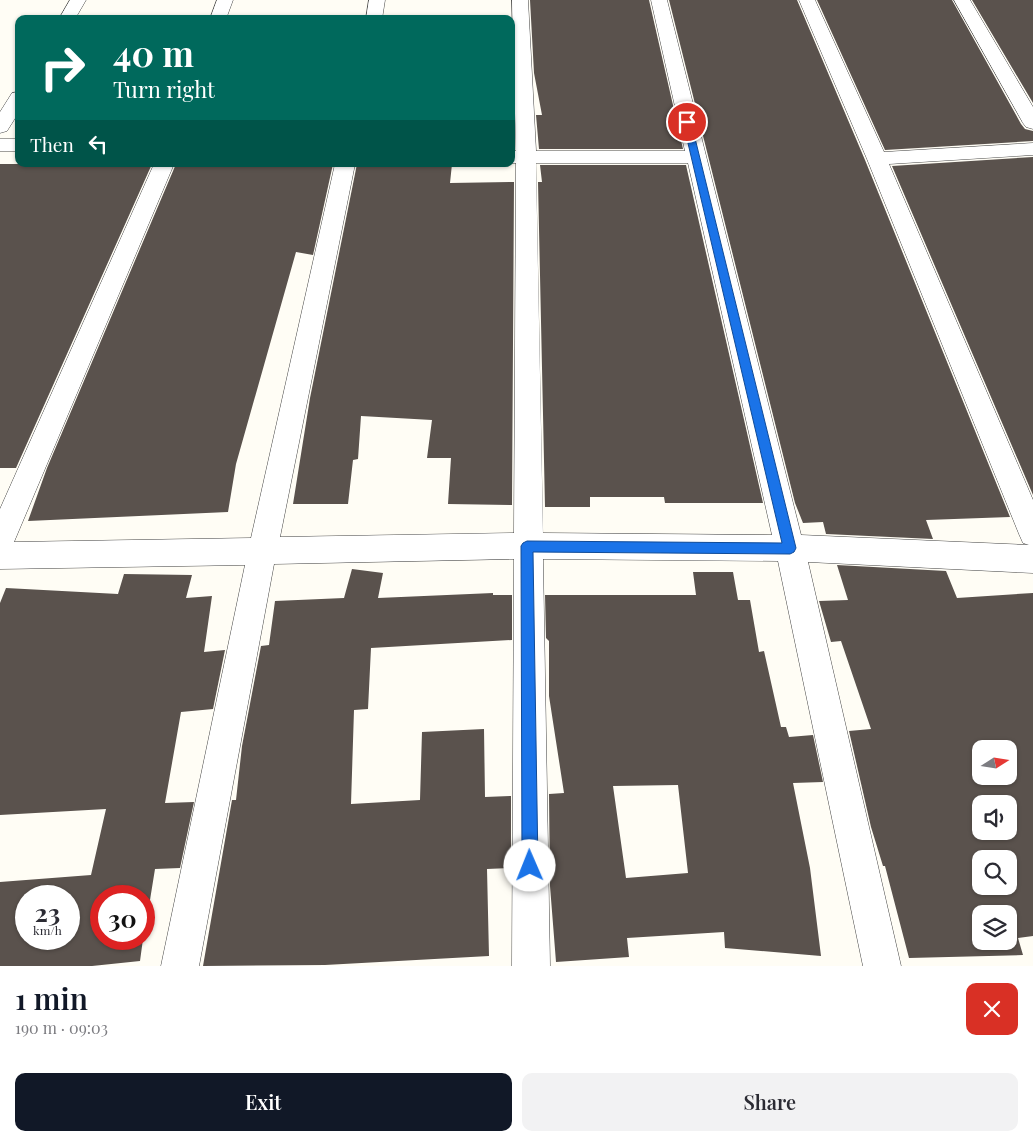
<!DOCTYPE html>
<html lang="en">
<head>
<meta charset="utf-8">
<style>
	:root { --surface:#fff; --page:#f2f2f3; --text:#2b2b33; --muted:#7c7c81; --accent:#111827 }
	body { margin:0; font-family:"Playfair Display",serif; background:var(--page); color:var(--text); height:100vh; display:flex; flex-direction:column; font-size:19px; white-space:nowrap }
	* { box-sizing:border-box; margin:0 }
	p { font-size:16px; color:var(--muted) }
	.icon { flex:none; width:28px; height:28px; fill:none; stroke:currentColor; stroke-width:2; stroke-linecap:round; stroke-linejoin:round }
	.map { position:relative; height:966px; overflow:hidden }
	.panel { display:flex; flex-direction:column; background:var(--surface); flex:1 }
	.panel>* { flex:none }
	.top-card { position:absolute; left:15px; top:15px; width:500px; height:152px; border-radius:10px; box-shadow:0 1px 4px #0004; background:#00695c; color:#fff; overflow:hidden }
	.needle { width:32px; rotate:78deg }
	.buttons { position:absolute; left:972px; top:740px; display:grid; gap:10px }
	.buttons a { display:grid; place-items:center; width:45px; height:45px; border-radius:10px; background:var(--surface); box-shadow:0 1px 4px #0004; font-size:25px }
	.speed { position:absolute; left:15px; top:885px; display:flex; gap:10px; font-size:25px; font-weight:700; text-align:center }
	.speed>* { display:grid; place-content:center; width:65px; height:65px; border-radius:50%; background:var(--surface); box-shadow:0 1px 4px #0004; line-height:1 }
	.speed small { font-size:12px; font-weight:400 }
	.speed .limit { border:8px solid #d22; background:#fff; color:#111 }
	.pin { position:absolute; display:grid; place-items:center; width:42px; height:42px; color:#fff; margin:-21px; border:2px solid #fff; border-radius:50%; box-shadow:0 1px 5px #0007 }
	.me { position:absolute; width:55px; margin:-28px; rotate:359deg; stroke-linejoin:round; filter:drop-shadow(0 0 4px #0008) }
	.turn { display:flex; align-items:center; gap:18px; height:105px; padding:0 15px; font-size:22px }
	.turn .icon { width:65px; height:65px; stroke-width:2.5 }
	.turn b { display:block; font-size:35px; line-height:42px }
	.then { display:flex; align-items:center; height:48px; padding:0 15px; background:#0003; gap:10px; font-size:19px }
	.round { display:grid; place-items:center; flex:none; width:52px; height:52px; border-radius:10px; background:var(--page) }
	.overview { display:flex; align-items:center; justify-content:space-between; height:85px; padding:0 15px }
	h1 { font-size:30px; font-weight:600; line-height:38px; color:var(--accent) }
	.button { display:flex; gap:10px; margin-top:auto; padding:10px 15px }
	.button a { flex:1; height:58px; border-radius:10px; background:var(--accent); color:#fff; font-size:20px; font-weight:600; line-height:58px; text-align:center }
	.button a+a { background:var(--page); color:var(--text) }
	.map>svg:first-child { display:block }
	.building { fill:#5a524d; fill-rule:evenodd }
	.lines { fill:none; stroke-linecap:round; stroke-linejoin:round }
	.street-casing { stroke:#444; stroke-width:1 }
	.street { fill:#fff; fill-rule:evenodd }
	.route { fill:#1a73e8; stroke:#114b97 }
</style>
</head>
<body>
<div class="map">
<svg width="1033" height="966" viewBox="0 0 1033 966">
	<rect width="100%" height="100%" fill="#fffdf5"/>
	<!-- building -->
	<path class="building" d="M530 0H649L683 149H539L536 115H542L534 73Z
		M669 0H797L865 160 1010 517 926 520 933 539 826 534 823 522 803 523 795 503Z
		M817 0H952L1021 124 1025 129 1033 131V141L885 150Z
		M972 0H1033V103Z
		M1033 157V495L892 166Z
		M0 164H152L16 468H0Z
		M176 164H333L313 255 296 252 236 464 228 512 28 521 47 468Z
		M357 164H452L450 183 514 182 512 505 448 504 451 458H427L432 420 361 416 358 459 353 460 348 504H293L310 398Z
		M540 165H686L763 503H665L664 497H590V507H545L538 182H542Z
		M837 565 946 571 957 598 1033 593V936L1018 938 1023 955 909 958 885 866H883L871 827 849 731 871 729 841 641 831 642 819 601 848 600ZM981 749H1009V776H981ZM981 804H1009V831H981ZM981 859H1009V886H981ZM981 914H1009V941H981Z
		M352 569 383 573 378 598 493 593V595H512V640L371 648 368 709 354 710 351 804 420 800 422 732 484 729 485 797 511 796V868L487 869 489 956 325 965 203 966 232 800H236L242 746 261 646 269 645 275 601 344 598Z
		M693 572H733L738 600H750L759 652 764 651 781 727H786L789 737 813 735 823 782 793 783 810 868 821 956 725 948 724 932 627 938 629 957 556 962 550 886 549 794 564 793 549 696V641L546 638 545 595H696ZM678 785 688 873 626 878 613 786Z
		M124 574 192 575 186 598 212 596 204 652 225 650 213 709 181 712 165 803 194 802 180 868 155 869 144 937V896H101V939H143L140 961 92 966H0V882L91 875 106 809 0 815V603L6 588 118 594ZM26 896H69V939H26Z"/>
	<g class="lines">
		<!-- street casing -->
		<g class="street-casing">
			<path id="street" d="M70 0H86L75 19H59Z
				M217 0H233L226 19H210Z
				M369 0H385L382 19H366Z
				M512 0H528L536 151H685L651 0H667L801 535 1029 545 1023 543 1019 534 867 159 799 0H815L884 152 1033 143V155L889 164 1033 500V573L808 562 901 966H863L778 561 543 559 550 966H512L514 559 274 564 199 966H161L245 565 0 569V509L154 164H174L14 542 251 538 335 164H355L280 537 514 533 516 163H511V151H516ZM536 163H688L772 535 543 533Z
				M954 0H970L1033 107V129L1026 127 1023 123Z
				M19 92V112L7 131 0 133V112L12 93Z
				M0 139H19V151H0Z"/>
		</g>
		<!-- street -->
		<use href="#street" class="street"/>
	</g>
	<!-- route -->
	<path class="route" d="M687 119 691 122 796 548 794 552 790 554 533 552 538 866 535 871 530 874 525 871 522 866 521 546 523 543 527 541 782 543 683 122Z"/>
</svg>
<div class="buttons">
<a><svg class="needle" viewBox="-14 -14 28 28"><path d="M0-13l5 13h-10z" fill="#e53935"/><path d="M0 13l5-13h-10z" fill="#7c7c81"/></svg></a>
<a><svg class="icon" aria-label="sound" viewBox="0 0 24 24"><path d="M4 9h4l5-4v14l-5-4H4zM17 9q2 3 0 6"/></svg></a>
<a><svg class="icon" aria-label="search" viewBox="0 0 24 24"><circle cx="10" cy="10" r="6"/><path d="M15 15l6 6"/></svg></a>
<a><svg class="icon" aria-label="layers" viewBox="0 0 24 24"><path d="M12 4l9 5-9 5-9-5zM3 14l9 5 9-5"/></svg></a>
</div>
<div class="speed"><div>23<small>km/h</small></div><div class="limit">30</div></div>
<div class="pin" style="left:687px;top:122px;background:#d93025"><svg class="icon" aria-label="arrive" viewBox="0 0 24 24"><path d="M6 21V4h12l-3 4 3 4H6"/></svg></div>
<svg class="me" style="left:530px;top:866px" viewBox="-20 -20 40 40"><circle r="19" fill="#fff"/><path d="M0-13L10 11 0 6-10 11z" fill="#1a73e8"/></svg>
<div class="top-card">
<div class="turn"><svg class="icon" aria-label="right" viewBox="0 0 24 24"><path d="M7 20v-9h11M14 6l5 5-5 5"/></svg><div><b>40 m</b>Turn right</div></div>
<div class="then">Then<svg class="icon" aria-label="left" viewBox="0 0 24 24"><path d="M17 20v-9H6M10 6l-5 5 5 5"/></svg></div>
</div>
</div>
<section class="panel">
<div class="overview"><div><h1>1 min</h1><p>190 m · 09:03</p></div><a class="round" style="background:#d93025;color:#fff"><svg class="icon" aria-label="close" viewBox="0 0 24 24"><path d="M6 6l12 12M18 6L6 18"/></svg></a></div>
<div class="button"><a>Exit</a><a>Share</a></div>
</section>
</body>
</html>
